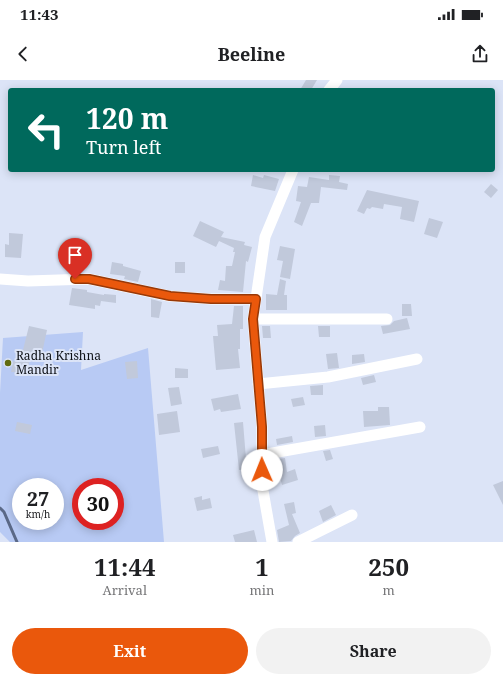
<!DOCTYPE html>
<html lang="en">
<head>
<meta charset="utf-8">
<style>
	:root { --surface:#fff; --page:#f2f2f2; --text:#202124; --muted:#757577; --accent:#ea580c }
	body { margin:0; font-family:"Noto Serif",serif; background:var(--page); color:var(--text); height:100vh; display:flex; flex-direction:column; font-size:15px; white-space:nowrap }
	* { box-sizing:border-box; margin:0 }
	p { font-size:13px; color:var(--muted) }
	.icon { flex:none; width:22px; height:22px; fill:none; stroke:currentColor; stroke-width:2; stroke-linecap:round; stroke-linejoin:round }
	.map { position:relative; height:462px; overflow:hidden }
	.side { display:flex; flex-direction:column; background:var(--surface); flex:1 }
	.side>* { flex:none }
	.guide { position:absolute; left:8px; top:8px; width:487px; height:84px; border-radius:4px; box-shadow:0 2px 10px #0003; background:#00695c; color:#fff; overflow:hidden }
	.speed { position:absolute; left:12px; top:398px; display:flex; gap:8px; font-size:20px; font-weight:700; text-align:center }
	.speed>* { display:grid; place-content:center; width:52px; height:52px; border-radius:50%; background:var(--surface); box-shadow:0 2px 10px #0003; line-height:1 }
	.speed small { font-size:10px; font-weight:400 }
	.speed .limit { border:6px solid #d22; background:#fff; color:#111 }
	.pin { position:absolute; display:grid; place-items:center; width:34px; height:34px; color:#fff; margin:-41px -17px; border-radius:50% 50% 50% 0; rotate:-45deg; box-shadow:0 0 4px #0007 }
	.pin .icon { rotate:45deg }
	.me { position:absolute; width:44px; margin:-22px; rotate:359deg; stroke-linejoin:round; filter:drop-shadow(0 0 3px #0008) }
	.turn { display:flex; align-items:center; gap:14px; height:84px; padding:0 12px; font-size:18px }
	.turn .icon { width:52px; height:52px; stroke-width:2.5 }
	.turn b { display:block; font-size:28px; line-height:34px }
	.eta { display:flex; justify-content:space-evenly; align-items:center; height:68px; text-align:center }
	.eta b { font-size:24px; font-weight:700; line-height:28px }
	.button { display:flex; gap:8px; margin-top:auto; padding:8px 12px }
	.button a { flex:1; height:46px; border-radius:24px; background:var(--accent); color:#fff; font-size:16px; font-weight:700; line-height:46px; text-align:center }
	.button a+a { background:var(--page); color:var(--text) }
	.status { display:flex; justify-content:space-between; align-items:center; height:28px; padding:0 20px; background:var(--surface); direction:ltr }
	.status svg { height:11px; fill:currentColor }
	header { display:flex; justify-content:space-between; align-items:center; height:52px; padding:0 12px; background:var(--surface); font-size:18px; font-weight:700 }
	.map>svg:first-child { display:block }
	.green { fill:#b8caf4; fill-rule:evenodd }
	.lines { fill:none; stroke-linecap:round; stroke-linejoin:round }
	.stream { stroke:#5b6987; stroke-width:3 }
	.building { fill:#c1c9db }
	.minor { stroke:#fff; stroke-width:11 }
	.route-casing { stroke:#983908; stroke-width:10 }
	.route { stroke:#ea580c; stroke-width:7 }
	.poi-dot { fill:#606b11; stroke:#dce4f7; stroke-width:1.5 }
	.labels { text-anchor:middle; stroke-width:4; stroke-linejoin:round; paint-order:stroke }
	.poi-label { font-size:12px; fill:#0c0f15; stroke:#dce4f7; text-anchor:start }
</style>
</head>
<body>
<div class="status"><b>11:43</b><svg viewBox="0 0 49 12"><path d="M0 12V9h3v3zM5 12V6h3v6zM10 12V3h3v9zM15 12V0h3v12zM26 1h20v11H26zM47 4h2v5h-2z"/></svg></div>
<header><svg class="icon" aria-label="back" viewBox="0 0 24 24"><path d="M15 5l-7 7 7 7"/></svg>Beeline<svg class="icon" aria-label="share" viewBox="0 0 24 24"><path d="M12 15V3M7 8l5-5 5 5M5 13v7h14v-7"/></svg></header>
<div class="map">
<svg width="503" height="462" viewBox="0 0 503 462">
	<rect width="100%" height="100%" fill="#dce4f7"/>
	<!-- green -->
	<path class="green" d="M83 252 81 290 148 268 164 462H10L0 452V313L3 258ZM21 407H55V441H21ZM81 407H115V441H81Z"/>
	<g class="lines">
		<!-- stream -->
		<path class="stream" d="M0 428 4 432 17 462"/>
	</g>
	<!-- building -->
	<path class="building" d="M306 0H317L311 10H300Z
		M253 95 263 98 264 95 279 99 275 111 251 106Z
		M329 95 340 96 339 102 348 104 347 110 321 107 319 123H311L302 146 294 142 301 122 296 121 298 106 307 107 309 97 329 100Z
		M491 104 498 110 491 118 484 112Z
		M367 110 419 121 414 142 400 139 402 127 384 124 383 129 372 127 370 129 367 128 364 134 357 131Z
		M429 138 443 142 437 158 424 154Z
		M200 141 224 152 221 157 245 162 244 165 252 167 248 182 246 181 243 212 218 210 220 200 225 201 226 186H232L235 172H233L234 168 219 161 216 167 193 156Z
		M9 153 23 154 21 178 5 177V164L9 165Z
		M280 166 295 169 290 199 280 197 283 181 277 180Z
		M112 182 123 184V186L141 191 138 202 124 199 125 196 110 194Z
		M175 182H185V193H175Z
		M280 199 286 201 284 215H287V230H266V214L277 215Z
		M72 208 87 210V212L104 215V214L116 215V223L101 221 100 226 95 225V229L69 225Z
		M151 219 162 222 159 238 151 237Z
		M402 224H411L412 236H402Z
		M234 226H243V249H240V269H238L240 288 216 290 213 256H218L217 245 232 244Z
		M407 238 410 249 383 254 381 246 390 245 394 241Z
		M29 246 47 250 41 278 30 275 28 293 11 292 13 281 20 282Z
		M262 246H270L271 258H263Z
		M318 246H330V257H319Z
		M337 273 339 288 328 289 326 274Z
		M364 274 365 282 352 284V275Z
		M137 281 138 298 127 299 125 282Z
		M175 288 188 289V298H175Z
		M374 295 376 302 363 305 361 298Z
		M323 305V315H311L310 306Z
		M179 307 182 324 171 326 168 308Z
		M238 314 241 329 221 332 220 329 214 331 211 319Z
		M303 317 305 325 293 327 291 319Z
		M378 327H389L390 345 364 347 363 331H378Z
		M177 331 180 352 159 355 157 334Z
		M17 342 32 345 30 354 15 351Z
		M243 342 246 379H248L249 389 239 390 234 343Z
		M325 345 326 356 315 357 314 346Z
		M292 356 293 362 277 365 276 359Z
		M218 366 220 374 203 378 201 369Z
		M330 370 333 379 326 381 323 371Z
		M285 378 287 392 295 389 298 400 282 405 279 394H280L278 379Z
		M503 401V425L493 405Z
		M202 416V420L210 418 212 428 197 431 194 418Z
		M294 422 296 433 292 434 300 453 295 456 291 461 279 462 277 450 289 445 284 424Z
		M331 425 336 435 323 442 319 431Z
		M254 450 257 462H235L233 455Z"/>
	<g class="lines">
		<!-- minor -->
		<path class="minor" d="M329 10 337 0
			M0 199 28 201 89 199 169 216 211 219H256
			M253 239H387
			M258 304 328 297 417 279
			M261 375 420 347
			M272 462 262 405V347L253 239 265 157 293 90
			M298 462 352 435"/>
	</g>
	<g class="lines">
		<!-- route casing -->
		<g class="route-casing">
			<path id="route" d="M75 199H89L170 216 211 219H256L253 239 262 347V390"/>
		</g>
		<!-- route -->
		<use href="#route" class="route"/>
	</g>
	<!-- markers -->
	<circle class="poi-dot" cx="8" cy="283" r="4"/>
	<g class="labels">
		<!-- poi labels -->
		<g class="poi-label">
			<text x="16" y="280">Radha Krishna<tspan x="16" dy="14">Mandir</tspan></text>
		</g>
	</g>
</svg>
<div class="speed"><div>27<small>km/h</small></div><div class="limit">30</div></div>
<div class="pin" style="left:75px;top:199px;background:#d93025"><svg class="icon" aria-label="arrive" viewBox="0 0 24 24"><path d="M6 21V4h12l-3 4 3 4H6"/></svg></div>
<svg class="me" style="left:262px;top:390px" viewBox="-20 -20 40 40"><circle r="19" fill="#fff"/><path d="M0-13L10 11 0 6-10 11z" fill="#ea580c"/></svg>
<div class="guide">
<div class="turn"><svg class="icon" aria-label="left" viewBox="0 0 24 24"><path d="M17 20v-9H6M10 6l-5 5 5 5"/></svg><div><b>120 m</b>Turn left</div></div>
</div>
</div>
<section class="side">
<div class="eta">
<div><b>11:44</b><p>Arrival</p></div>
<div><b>1</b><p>min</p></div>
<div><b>250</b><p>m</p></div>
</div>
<div class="button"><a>Exit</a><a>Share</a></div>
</section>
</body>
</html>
